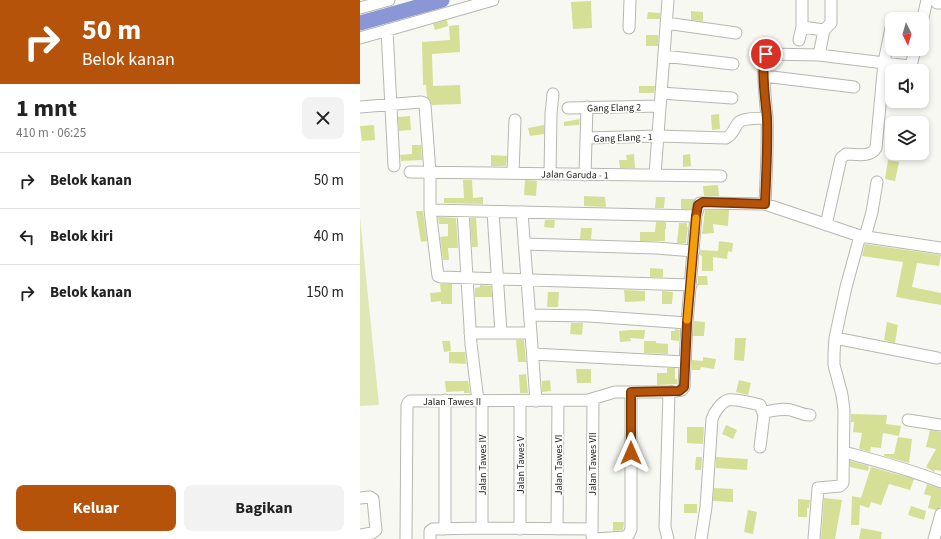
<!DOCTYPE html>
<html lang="id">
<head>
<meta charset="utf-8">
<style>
	:root { --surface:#fff; --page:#f2f2f2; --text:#222; --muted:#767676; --line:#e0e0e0; --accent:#b45309 }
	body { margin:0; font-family:"Source Sans 3",sans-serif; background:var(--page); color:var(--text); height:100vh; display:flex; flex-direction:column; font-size:15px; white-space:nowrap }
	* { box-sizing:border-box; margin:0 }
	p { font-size:13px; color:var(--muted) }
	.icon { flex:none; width:22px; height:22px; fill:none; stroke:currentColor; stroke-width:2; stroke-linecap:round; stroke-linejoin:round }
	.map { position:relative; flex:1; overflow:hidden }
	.sheet { display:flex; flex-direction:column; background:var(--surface); width:360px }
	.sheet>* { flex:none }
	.top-card { background:#b45309; color:#fff; overflow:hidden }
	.needle { width:26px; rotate:175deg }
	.controls { position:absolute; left:525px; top:12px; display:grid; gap:8px }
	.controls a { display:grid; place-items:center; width:44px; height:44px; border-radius:8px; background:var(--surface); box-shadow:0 2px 6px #0003; font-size:20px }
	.pin { position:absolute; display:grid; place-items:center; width:34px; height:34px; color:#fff; margin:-17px; border:2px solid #fff; border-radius:50%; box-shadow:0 1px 4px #0007 }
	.me { position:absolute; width:44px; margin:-22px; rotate:0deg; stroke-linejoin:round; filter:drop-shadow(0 0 3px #0008) }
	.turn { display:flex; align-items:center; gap:14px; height:84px; padding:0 16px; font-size:18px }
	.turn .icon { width:52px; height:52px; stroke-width:2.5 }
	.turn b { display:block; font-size:28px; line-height:34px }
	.round { display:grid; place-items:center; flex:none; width:42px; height:42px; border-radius:8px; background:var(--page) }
	.summary { display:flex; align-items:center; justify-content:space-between; height:68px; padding:0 16px }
	h1 { font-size:24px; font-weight:700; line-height:30px }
	.cta { display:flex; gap:8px; margin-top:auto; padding:8px 16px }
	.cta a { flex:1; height:46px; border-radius:8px; background:var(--accent); color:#fff; font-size:16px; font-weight:700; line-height:46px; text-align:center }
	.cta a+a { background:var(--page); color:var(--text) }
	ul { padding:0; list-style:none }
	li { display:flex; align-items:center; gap:12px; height:56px; padding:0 16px; border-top:1px solid var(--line) }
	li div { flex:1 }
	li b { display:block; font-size:15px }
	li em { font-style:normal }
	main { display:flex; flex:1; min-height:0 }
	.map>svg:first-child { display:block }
	.green { fill:#e0e7b6 }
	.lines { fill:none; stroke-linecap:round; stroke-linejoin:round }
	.river { stroke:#8b96d6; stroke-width:15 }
	.building { fill:#d5df96 }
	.minor-casing { stroke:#b6b7b1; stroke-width:13 }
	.minor { stroke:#fff; stroke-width:11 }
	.route-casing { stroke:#753606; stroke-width:10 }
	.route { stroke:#b45309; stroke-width:7 }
	.slow { stroke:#f59e0b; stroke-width:7 }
	.labels { text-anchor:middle; stroke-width:3.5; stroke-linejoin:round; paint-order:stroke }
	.street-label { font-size:10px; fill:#1c1c1a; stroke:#fffffe }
</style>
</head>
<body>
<main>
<section class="sheet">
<div class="top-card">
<div class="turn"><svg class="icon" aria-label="right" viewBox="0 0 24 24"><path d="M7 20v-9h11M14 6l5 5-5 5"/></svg><div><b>50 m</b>Belok kanan</div></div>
</div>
<div class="summary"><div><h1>1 mnt</h1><p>410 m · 06:25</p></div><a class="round"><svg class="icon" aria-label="close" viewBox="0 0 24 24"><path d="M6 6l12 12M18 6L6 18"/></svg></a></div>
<ul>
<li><svg class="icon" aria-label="right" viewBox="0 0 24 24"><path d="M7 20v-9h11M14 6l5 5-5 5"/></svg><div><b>Belok kanan</b></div><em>50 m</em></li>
<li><svg class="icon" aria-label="left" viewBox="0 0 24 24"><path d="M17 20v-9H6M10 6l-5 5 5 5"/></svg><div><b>Belok kiri</b></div><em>40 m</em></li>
<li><svg class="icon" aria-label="right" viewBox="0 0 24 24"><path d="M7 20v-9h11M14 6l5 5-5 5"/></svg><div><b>Belok kanan</b></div><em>150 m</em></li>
</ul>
<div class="cta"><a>Keluar</a><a>Bagikan</a></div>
</section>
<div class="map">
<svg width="581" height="539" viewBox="0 0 581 539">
	<rect width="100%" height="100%" fill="#f7f8f2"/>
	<!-- green -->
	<path class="green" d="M0 217 19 405 0 406Z"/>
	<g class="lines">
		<!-- river -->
		<path class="river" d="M0 23 82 0"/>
	</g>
	<!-- building -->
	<path class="building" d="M231 1 232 28 213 29 211 2Z
		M331 11 343 12V21L331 20Z
		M288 12 300 13V19H287Z
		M87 20 88 26 75 30 73 24Z
		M99 25 100 52 72 54 73 86 100 85 101 104 72 105 70 100 67 97 66 85H63L62 42 90 40 89 26Z
		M286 35H298V46H286Z
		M279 86H295L294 93H279Z
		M359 114 360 129 352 130 351 115Z
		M50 116 51 130 39 131 38 117Z
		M220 119 219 125 204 126V122Z
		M14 125 15 140 2 141 0 126Z
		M184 125V134L170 136 168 128Z
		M52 145H61L62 160 41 161 40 155 52 154Z
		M274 154 275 168H260L259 160H267L266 155Z
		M330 154 331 166 323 167V155Z
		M131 155 147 156 146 166H131Z
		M528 160 539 162 535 181 525 179Z
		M103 180H112L113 198 123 197V204L84 203V198H104Z
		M165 180 177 181 176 196 164 195Z
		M358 185 359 196H344L343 186Z
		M224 196 245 197 246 207 224 206Z
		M296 197H305L304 208H295Z
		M321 199H335L331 209H321Z
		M345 210H369L368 226 353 224 354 233 342 234Z
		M56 211H63L67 241 61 242Z
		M78 217 96 218 98 248H88L89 260H83L80 237 88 236V224H79Z
		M110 218H116L118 247H112Z
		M185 220H195L194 228 184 227Z
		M296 222H306V229H305V241H280V232H295Z
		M319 223H327V227H328L326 243H317Z
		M221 228H232L231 239H220Z
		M359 241 373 243 372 252 368 251 367 259 353 257V271H342V256L340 255 341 250 358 251Z
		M505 244 581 255 579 266 557 263 552 287 581 293V305L536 297 543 262 502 256Z
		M290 268 303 269V277H290Z
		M338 276H347L348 285H338Z
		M80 284H92V304H81V301L71 302 70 293 81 292Z
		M120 285 131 286 132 297H115V288L120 287Z
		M264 290 285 291V301L265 302Z
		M302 291 313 292 312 304H302Z
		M188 292H199L198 307H187Z
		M334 321 345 322 344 336H333Z
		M527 322 538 325 535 343 524 340Z
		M211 323H223L222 335 210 334Z
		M315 329 320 330 319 341 311 340V331H315Z
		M271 330H285L284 339 270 338 271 341 260 342 259 331Z
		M375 338H386L384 361 374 360Z
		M156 340H164L166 362H158Z
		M82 341H90L91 351 84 352Z
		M284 341H296V343L308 344V354L284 353Z
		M89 352H105L106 364 89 363Z
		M343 357 356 359 354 369 341 367 340 370H332V360L343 361Z
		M307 368H315V379H317V384L297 385V373H307Z
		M216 369H231V383H217Z
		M166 374 168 393H160L159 375Z
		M190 380 191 391 182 392V381Z
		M379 380 391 383 388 395 376 392Z
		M85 381H108L110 393H104V391L86 392Z
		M491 414 527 415 526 424 541 426 539 436 523 433 521 448 511 447 510 452 499 449 502 433 493 432 494 422H491Z
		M366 425 377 430 373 439 362 434Z
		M327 427H344L343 444 327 443Z
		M570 430 581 432V471L575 470 574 472 566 467 576 449 566 447Z
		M538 437 552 439 549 463 524 456V454H534Z
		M336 457H342L341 470H335Z
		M356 457 388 459 387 470 356 468Z
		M490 461 509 466 508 471 490 467Z
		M511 467 554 479 550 490 529 484 521 505 511 502 509 508 500 505 499 525H491L492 496 501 498Z
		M567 484 581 489V507L576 510 568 508 571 496 564 494Z
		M354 488 373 489V502L353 501Z
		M464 498 482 500 475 539H461Z
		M438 499 450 500 449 508H447V517H438Z
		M324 504H337V513H324Z
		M551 506 566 511 564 520 548 515Z
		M388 510 397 512 393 534 384 532Z
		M253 522H264L263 530 253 531Z
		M501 528 522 532 521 539H499Z"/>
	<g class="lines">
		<!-- minor casing -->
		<g class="minor-casing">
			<path id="minor" d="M442 0V27L464 30
				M577 3H581
				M0 8 29 0
				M562 22 567 0
				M306 23 376 33
				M269 28 270 0
				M27 30 34 166
				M0 38 133 0
				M439 40 442 27
				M459 55 464 30 471 23V0
				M304 56 373 64
				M404 76 494 87
				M301 93 372 98
				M0 107 61 102 64 103 65 105 70 173V210L78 276 81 277 331 285
				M208 108 300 106
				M227 138 298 136 366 138C373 135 374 128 378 123 384 117 399 119 407 118
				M50 172 361 176
				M153 173 155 120
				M190 174 191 114 193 94
				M225 175 227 107
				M295 175 308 0
				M405 204C406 175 408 147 407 118 406 105 401 64 406 54L459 55 549 66 552 62 555 49
				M70 210 336 216
				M103 211 111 344 118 401
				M133 212 141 333
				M162 212 176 401
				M466 225 481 158 486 154C496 154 510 158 516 148L524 62 532 23
				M505 237 512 212 517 182
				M164 244 296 248 334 251
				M170 315 229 316 327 323
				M110 333H170
				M475 338 577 358
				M173 354 325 362
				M122 401V528
				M160 401V529
				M404 412C413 411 425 407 434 411 440 413 443 415 450 415
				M548 420 581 425
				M484 452C517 461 549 469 581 482
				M0 498 10 497 13 499 16 530 12 533 0 535
				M85 529V400
				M197 529 198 400
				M232 536 233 399
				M46 539 47 406 48 403 50 401 228 400 255 392H309L322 390 324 387 327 323 336 216 339 205 340 203 405 204 500 236 581 248
				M70 539V531L73 529 122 528 232 529
				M235 539 265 537 269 534 271 529V392
				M308 539 305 527 309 392
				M341 539 346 507 352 419C354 413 361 402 368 400 375 399 393 403 400 405L404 415 400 447
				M454 539 458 488 480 486 483 483 484 410 482 395 474 365V354L475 338 486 287 500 236
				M574 539 581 514"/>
		</g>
		<!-- minor -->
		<use href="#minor" class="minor"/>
	</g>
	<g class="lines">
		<!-- route casing -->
		<g class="route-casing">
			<path id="route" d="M271 453V392L319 391 324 387 327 323 336 216 338 205 343 202 405 204C406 175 408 147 407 118 406 104 400 65 406 54"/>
		</g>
		<!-- route -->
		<use href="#route" class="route"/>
		<!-- slow -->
		<path class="slow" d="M327 320 336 218"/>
	</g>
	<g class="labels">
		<!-- street labels -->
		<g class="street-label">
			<text transform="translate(254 107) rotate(-1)" y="4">Gang Elang 2</text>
			<text transform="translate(263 137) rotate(-2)" y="4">Gang Elang - 1</text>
			<text transform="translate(215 174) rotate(1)" y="4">Jalan Garuda - 1</text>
			<text x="92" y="405">Jalan Tawes II</text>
			<text transform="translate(232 464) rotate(-90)" y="4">Jalan Tawes VII</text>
			<text transform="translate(122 465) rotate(-90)" y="4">Jalan Tawes IV</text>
			<text transform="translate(160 465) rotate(-90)" y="4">Jalan Tawes V</text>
			<text transform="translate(198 465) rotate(-90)" y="4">Jalan Tawes VI</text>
		</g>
	</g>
</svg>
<div class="controls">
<a><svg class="needle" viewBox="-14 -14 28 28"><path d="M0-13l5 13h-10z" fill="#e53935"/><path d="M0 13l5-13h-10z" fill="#767676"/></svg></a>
<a><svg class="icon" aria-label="sound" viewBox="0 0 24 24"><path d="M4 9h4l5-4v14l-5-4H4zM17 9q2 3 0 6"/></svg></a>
<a><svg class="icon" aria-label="layers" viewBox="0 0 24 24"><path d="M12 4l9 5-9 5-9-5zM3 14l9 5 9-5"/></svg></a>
</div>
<div class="pin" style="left:406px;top:54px;background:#d93025"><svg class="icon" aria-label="arrive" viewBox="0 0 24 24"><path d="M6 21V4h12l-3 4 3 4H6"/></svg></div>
<svg class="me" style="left:271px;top:453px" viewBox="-20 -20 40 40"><path d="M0-17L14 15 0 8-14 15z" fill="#b45309" stroke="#fff" stroke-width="4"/></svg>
</div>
</main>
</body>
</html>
